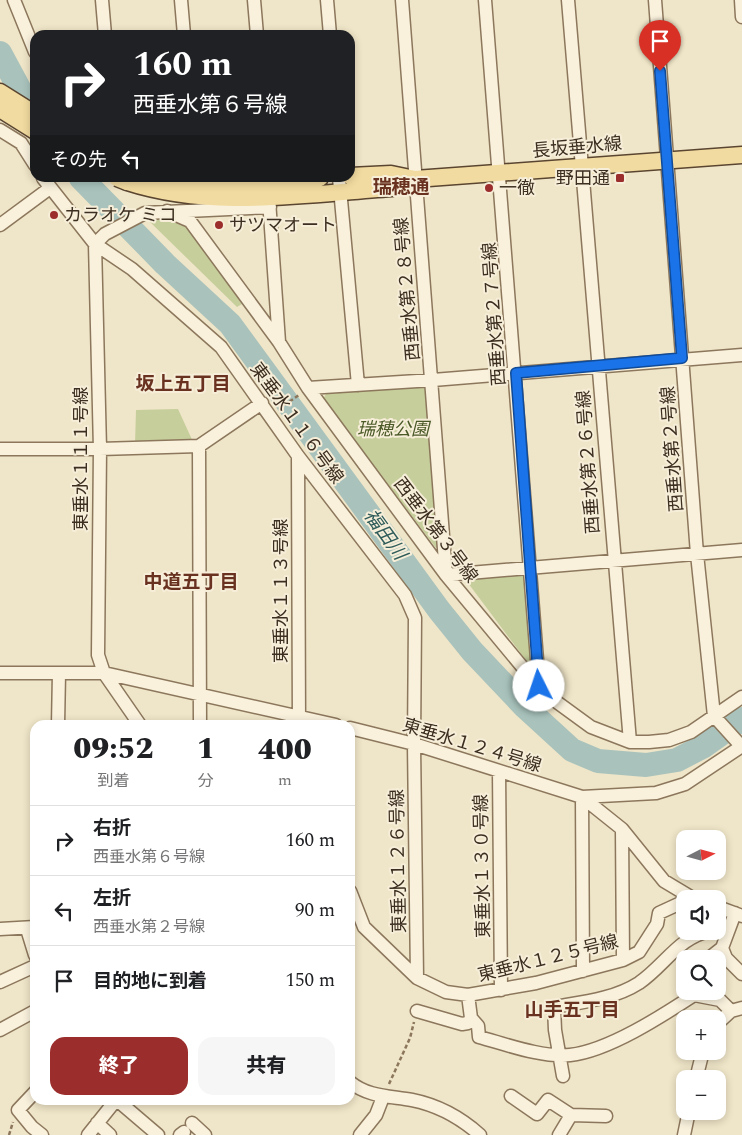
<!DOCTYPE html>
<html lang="ja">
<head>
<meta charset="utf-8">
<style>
	:root { --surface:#fff; --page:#f6f6f6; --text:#202124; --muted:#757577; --line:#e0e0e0; --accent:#9b2e2c }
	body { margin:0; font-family:Spectral,"Noto Sans JP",serif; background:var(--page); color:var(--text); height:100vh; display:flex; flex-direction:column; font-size:19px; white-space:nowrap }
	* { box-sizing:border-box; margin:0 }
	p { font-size:16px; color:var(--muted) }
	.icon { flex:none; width:28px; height:28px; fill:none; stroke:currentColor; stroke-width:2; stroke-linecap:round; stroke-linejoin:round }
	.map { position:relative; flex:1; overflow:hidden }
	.details { position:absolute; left:30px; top:720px; width:325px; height:385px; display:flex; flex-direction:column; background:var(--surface); border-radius:15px; box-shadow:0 2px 8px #0003 }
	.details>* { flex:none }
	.banner { position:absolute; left:30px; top:30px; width:325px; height:152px; border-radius:15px; box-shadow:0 2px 8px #0003; background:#202124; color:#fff; overflow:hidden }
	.needle { width:32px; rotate:84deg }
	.tools { position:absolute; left:676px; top:830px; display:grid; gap:10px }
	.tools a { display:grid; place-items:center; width:50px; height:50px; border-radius:10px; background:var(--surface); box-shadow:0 2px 8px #0003; font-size:25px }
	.pin { position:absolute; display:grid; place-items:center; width:42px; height:42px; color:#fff; margin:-51px -21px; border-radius:50% 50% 50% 0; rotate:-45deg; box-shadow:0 0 5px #0007 }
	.pin .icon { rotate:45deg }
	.me { position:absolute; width:55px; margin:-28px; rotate:356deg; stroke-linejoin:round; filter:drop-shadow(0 0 4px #0008) }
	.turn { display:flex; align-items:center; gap:18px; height:105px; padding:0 20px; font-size:22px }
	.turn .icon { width:65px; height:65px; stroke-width:2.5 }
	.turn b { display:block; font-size:35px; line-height:42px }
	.then { display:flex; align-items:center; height:48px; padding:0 20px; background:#0003; gap:10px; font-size:19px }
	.eta { display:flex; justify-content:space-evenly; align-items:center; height:85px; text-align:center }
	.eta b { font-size:30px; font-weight:800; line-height:35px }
	.primary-button { display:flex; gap:10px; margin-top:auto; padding:10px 20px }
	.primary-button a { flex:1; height:58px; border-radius:15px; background:var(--accent); color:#fff; font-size:20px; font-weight:800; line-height:58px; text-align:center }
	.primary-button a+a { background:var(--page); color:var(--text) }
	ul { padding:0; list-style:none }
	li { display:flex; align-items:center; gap:15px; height:70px; padding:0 20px; border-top:1px solid var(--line) }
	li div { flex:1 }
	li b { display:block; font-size:19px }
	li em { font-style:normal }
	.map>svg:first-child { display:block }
	.park { fill:#c6ce9b }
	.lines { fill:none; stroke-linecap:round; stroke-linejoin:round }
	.river { stroke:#a9c3bc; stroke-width:24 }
	.minor-casing { stroke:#8c775c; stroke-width:15 }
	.major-casing { stroke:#5a4530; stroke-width:19 }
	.path { stroke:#8c775c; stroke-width:2.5; stroke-dasharray:4 2.5; stroke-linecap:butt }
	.minor { stroke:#f9f1dc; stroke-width:12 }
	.major { stroke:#f2dba0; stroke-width:16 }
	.major-bridge-casing { stroke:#5a4530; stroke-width:19; stroke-linecap:butt }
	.major-bridge { stroke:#f2dba0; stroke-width:16 }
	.route-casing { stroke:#114b97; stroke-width:12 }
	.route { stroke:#1a73e8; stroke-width:9 }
	.poi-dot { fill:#9b2e2c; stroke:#f6eed8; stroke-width:2 }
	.labels { text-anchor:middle; stroke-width:4; stroke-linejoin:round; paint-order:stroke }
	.street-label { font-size:18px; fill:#3c2e20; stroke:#f6eed8 }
	.poi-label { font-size:18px; fill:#3c2e20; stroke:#f6eed8; text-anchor:start }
	.park-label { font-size:18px; font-style:italic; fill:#4a5927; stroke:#f6eed8 }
	.neighbourhood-label { font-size:19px; font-weight:bold; fill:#69311f; stroke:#f6eed8 }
	.water-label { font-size:19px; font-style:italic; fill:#2f5c5a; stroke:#f6eed8 }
</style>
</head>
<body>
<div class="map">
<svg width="742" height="1135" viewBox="0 0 742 1135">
	<rect width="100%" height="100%" fill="#efe5c8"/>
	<!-- park -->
	<path class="park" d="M159 217 182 221 242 304 237 307 150 222Z
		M422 386 429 390 439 547 436 548 323 399 326 394Z
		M178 409 194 444 135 445 136 410Z
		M521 573 527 577 535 666 531 667 468 583 471 577Z"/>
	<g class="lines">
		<!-- river -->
		<path class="river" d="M0 53 35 118
			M81 178 165 264 230 324 439 610 472 651 525 707 572 750 598 761 646 765 677 760 704 746 742 719"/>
		<!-- minor casing -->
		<g class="minor-casing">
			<path id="minor" d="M14 0 35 52
				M102 0 105 35
				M181 0 184 35
				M254 0 257 35
				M327 0 330 35
				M402 0 446 575 742 550
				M485 0 539 685
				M568 0 630 742
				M655 0 697 554 714 716 742 747
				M741 0 742 17
				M0 130 21 143 35 165
				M43 178 95 244 132 269 221 347 298 456 405 595 415 618 414 744 417 978
				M339 178 358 385
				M269 200 279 342
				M167 211 190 221 279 342 308 388 446 575 529 675 554 700 591 727 630 742H649L669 740 691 732 742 697
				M0 225 50 188
				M308 388 433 380 742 355
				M0 449H100L199 446
				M298 456 299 725
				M0 673H104L336 725
				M58 725 59 673
				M140 725 104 673 98 655 100 449 95 244 105 234 145 213 270 207
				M200 725 199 446 262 403
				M350 728 414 744 582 797 656 793 685 784 742 746
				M499 771 501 990
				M582 797 583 971
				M582 797 622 829 664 881 694 899
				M622 829 623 960
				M350 891 364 927 417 978 446 992 468 995 536 983 623 960 639 952 657 924 659 913 685 901
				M718 907 742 916
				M735 913 722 948 726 958 742 974
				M0 929 35 927
				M27 929 35 955
				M708 959 722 948
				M0 982 35 966
				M468 995 471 1018 478 1026 479 1037C505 1044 543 1058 570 1055 608 1051 662 1016 694 995L720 1000 731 1011
				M417 1011 462 1024 468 1023 471 1018
				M718 1023 731 1011 742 1008
				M0 1030 35 1011
				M563 1076 555 1030 554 1007C583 1002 614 999 639 983 664 966 680 936 710 931
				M696 1079 703 1051
				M350 1082C368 1097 390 1096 412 1100 437 1105 461 1118 480 1135
				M35 1092 18 1110 32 1127 42 1135
				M511 1096 537 1114 548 1100 571 1115
				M117 1100 158 1135
				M97 1123 110 1135
				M192 1123 205 1135
				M88 1135 116 1100
				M180 1135 184 1132
				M360 1135 376 1115 383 1097
				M559 1135 571 1115 606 1116
				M684 1135 689 1111"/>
		</g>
		<!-- major casing -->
		<g class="major-casing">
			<path id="major" d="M0 92 35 114
				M0 109 35 131
				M350 176 391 174 415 179 742 155
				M156 178C210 192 265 183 320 178
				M127 182C214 210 303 194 392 188L415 179"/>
		</g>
		<!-- path -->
		<path class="path" d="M279 409 299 395
			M389 1084 410 1038 414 1022
			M9 1135 13 1122"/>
		<!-- minor -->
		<use href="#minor" class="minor"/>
		<!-- major -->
		<use href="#major" class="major"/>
		<!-- major-bridge casing -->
		<g class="major-bridge-casing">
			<path id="major-bridge" d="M117 178 127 182"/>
		</g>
		<!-- major-bridge -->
		<use href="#major-bridge" class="major-bridge"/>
	</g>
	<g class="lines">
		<!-- route casing -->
		<g class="route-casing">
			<path id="route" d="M539 686 516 373 682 358 660 71"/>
		</g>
		<!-- route -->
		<use href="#route" class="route"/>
	</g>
	<!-- markers -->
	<g class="poi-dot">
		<rect x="615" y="173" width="10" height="10" rx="2.5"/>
		<circle cx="489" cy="188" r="5"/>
		<circle cx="54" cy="215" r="5"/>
		<circle cx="219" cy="225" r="5"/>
	</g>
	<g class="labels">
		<!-- street labels -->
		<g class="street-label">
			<text transform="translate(577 147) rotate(-5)" y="6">長坂垂水線</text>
			<text transform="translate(407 289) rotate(-95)" y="6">西垂水第２８号線</text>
			<text transform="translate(494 314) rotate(-94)" y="6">西垂水第２７号線</text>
			<text transform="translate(297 423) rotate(54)" y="6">東垂水１１６号線</text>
			<text transform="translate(672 449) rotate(-94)" y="6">西垂水第２号線</text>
			<text transform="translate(81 459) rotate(-90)" y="6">東垂水１１１号線</text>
			<text transform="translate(588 462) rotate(-94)" y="6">西垂水第２６号線</text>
			<text transform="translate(436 530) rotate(53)" y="6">西垂水第３号線</text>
			<text transform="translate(281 591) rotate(-90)" y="6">東垂水１１３号線</text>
			<text transform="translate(472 745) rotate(17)" y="6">東垂水１２４号線</text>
			<text transform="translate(398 861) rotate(-91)" y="6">東垂水１２６号線</text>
			<text transform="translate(482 866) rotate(-91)" y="6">東垂水１３０号線</text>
			<text transform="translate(548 958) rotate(-14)" y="6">東垂水１２５号線</text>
		</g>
		<!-- poi labels -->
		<g class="poi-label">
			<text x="610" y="184" text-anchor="end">野田通</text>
			<text x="499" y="194">一徹</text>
			<text x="64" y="221">カラオケ ミコ</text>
			<text x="229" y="231">サツマオート</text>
		</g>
		<!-- park labels -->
		<g class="park-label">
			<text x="393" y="435">瑞穂公園</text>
		</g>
		<!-- neighbourhood labels -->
		<g class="neighbourhood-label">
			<text x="401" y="193">瑞穂通</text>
			<text x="183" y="390">坂上五丁目</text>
			<text x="191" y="588">中道五丁目</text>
			<text x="572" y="1016">山手五丁目</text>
		</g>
		<!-- water labels -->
		<g class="water-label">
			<text transform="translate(386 534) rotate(54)" y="7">福田川</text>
		</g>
	</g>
</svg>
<div class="tools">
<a><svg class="needle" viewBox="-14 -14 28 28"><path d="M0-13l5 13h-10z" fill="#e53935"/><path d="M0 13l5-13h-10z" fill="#757577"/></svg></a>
<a><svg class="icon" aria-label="sound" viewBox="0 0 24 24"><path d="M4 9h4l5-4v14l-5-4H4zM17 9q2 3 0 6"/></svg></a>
<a><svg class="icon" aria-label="search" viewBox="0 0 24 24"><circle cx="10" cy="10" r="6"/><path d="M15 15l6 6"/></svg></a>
<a>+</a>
<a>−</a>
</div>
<div class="pin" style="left:660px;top:71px;background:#d93025"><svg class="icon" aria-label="arrive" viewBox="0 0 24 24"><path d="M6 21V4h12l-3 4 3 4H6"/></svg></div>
<svg class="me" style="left:539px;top:686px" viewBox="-20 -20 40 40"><circle r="19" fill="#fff"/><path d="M0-13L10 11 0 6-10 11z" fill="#1a73e8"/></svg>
<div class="banner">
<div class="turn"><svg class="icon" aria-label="right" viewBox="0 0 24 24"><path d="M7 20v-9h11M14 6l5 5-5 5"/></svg><div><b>160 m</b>西垂水第６号線</div></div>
<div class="then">その先<svg class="icon" aria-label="left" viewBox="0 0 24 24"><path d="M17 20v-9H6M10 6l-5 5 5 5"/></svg></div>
</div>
<section class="details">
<div class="eta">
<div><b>09:52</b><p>到着</p></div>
<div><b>1</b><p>分</p></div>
<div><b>400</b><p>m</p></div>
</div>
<ul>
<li><svg class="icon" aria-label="right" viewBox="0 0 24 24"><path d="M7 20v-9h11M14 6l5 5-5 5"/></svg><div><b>右折</b><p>西垂水第６号線</p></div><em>160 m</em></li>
<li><svg class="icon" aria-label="left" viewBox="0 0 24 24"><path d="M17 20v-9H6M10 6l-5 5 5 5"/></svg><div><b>左折</b><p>西垂水第２号線</p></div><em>90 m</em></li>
<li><svg class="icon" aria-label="arrive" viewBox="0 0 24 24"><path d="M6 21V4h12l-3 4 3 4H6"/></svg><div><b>目的地に到着</b></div><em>150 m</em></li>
</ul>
<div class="primary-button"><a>終了</a><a>共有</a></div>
</section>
</div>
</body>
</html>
